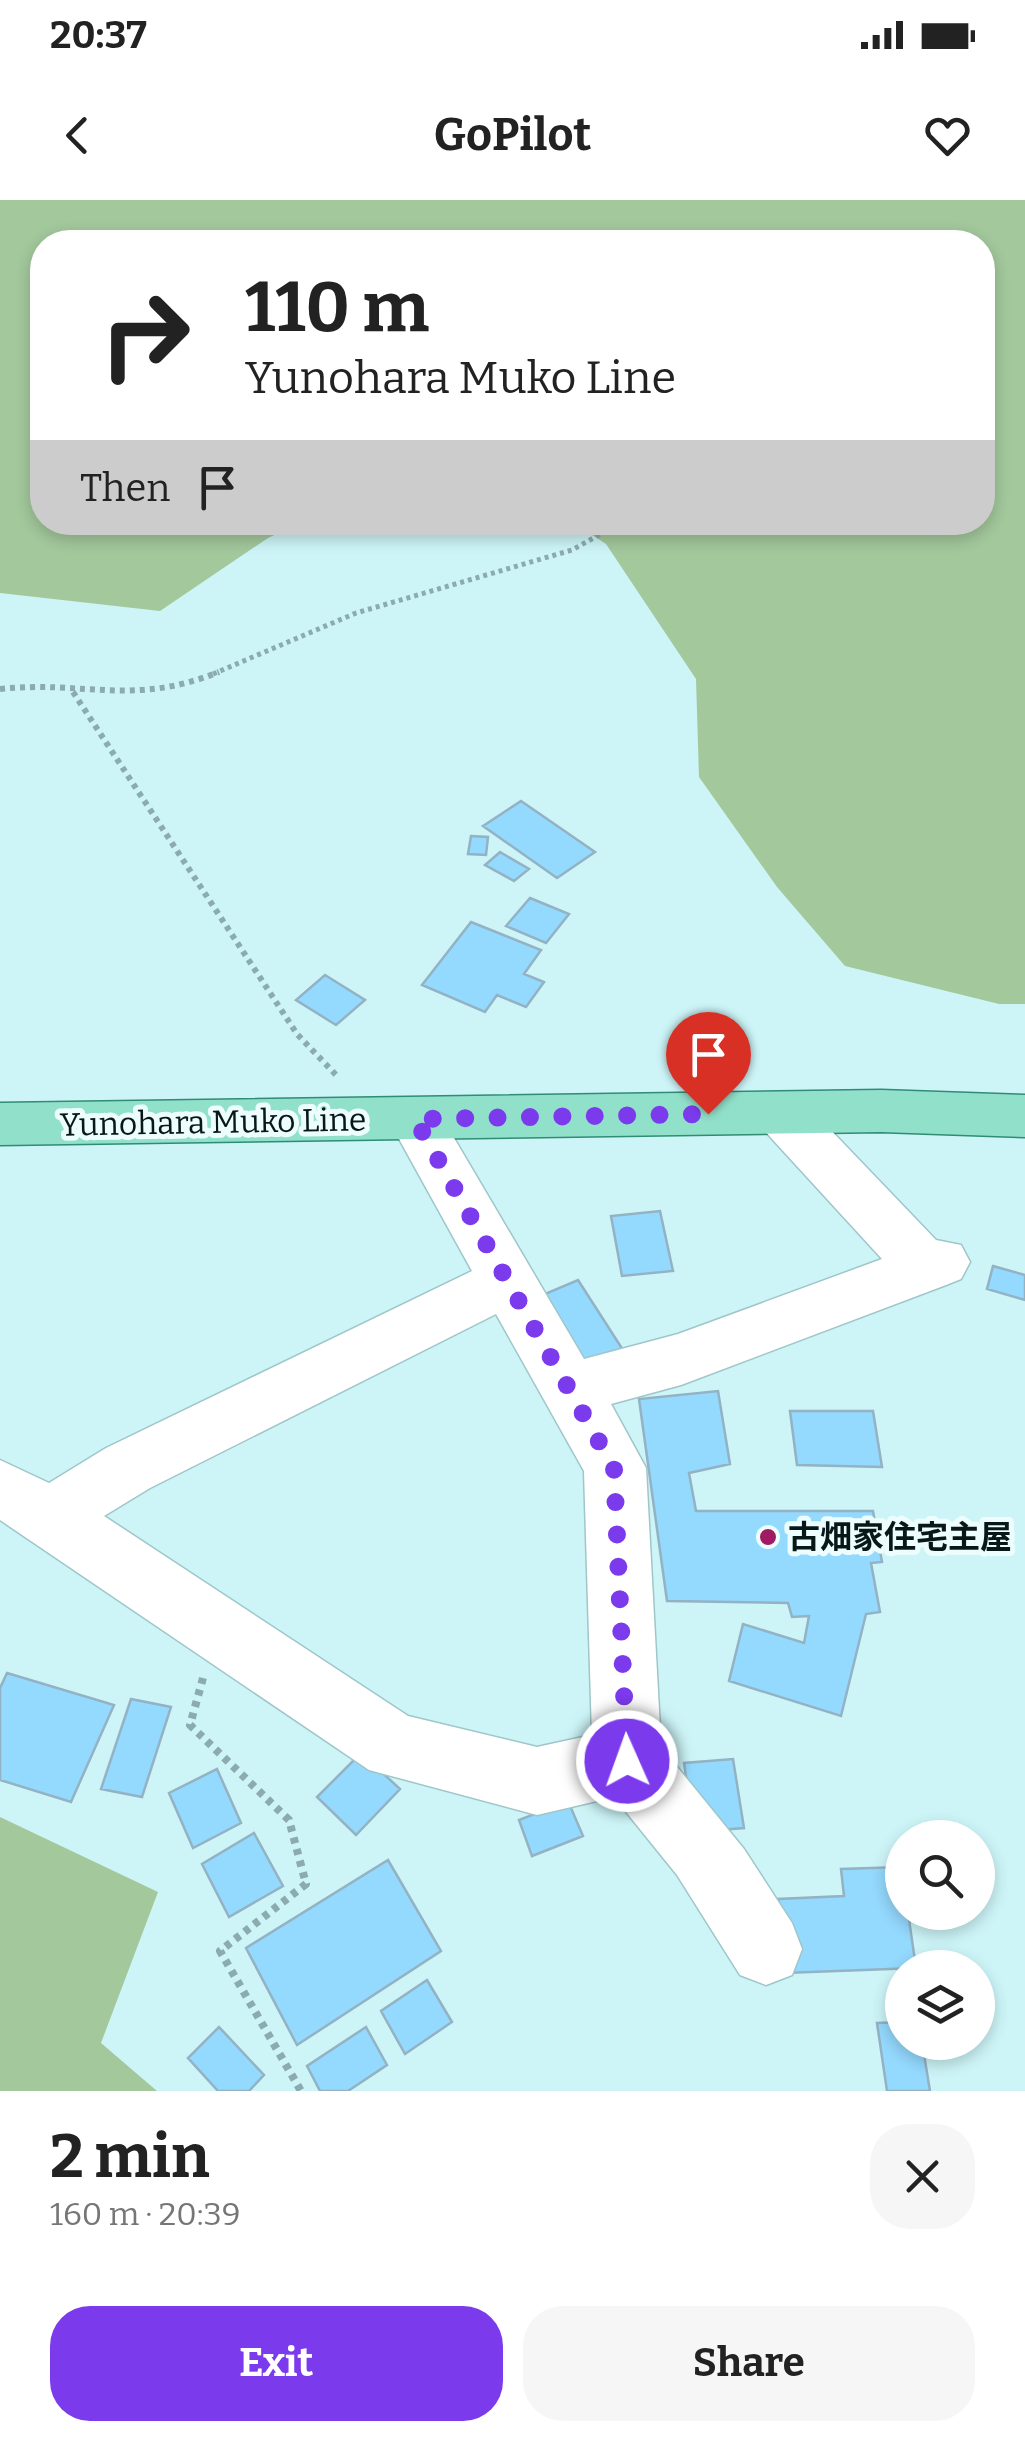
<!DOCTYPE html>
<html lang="en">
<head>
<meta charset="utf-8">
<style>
	:root { --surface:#fff; --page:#f6f6f6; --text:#222; --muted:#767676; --accent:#7c3aed }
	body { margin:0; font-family:Bitter,"Noto Sans JP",serif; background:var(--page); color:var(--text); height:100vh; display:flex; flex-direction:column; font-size:38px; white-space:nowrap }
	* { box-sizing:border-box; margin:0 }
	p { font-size:32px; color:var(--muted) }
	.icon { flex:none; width:55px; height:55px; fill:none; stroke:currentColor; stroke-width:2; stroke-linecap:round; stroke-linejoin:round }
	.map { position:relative; height:1891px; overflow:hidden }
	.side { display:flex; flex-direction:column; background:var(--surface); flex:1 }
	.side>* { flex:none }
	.hud { position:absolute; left:30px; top:30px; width:965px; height:305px; border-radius:40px; box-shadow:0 5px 15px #0003; background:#fff; color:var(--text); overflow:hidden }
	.buttons { position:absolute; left:885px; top:1620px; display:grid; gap:20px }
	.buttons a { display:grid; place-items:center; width:110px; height:110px; border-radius:50%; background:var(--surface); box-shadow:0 5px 15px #0003; font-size:50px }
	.pin { position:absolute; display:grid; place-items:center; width:85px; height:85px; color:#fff; margin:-102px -42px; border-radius:50% 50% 50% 0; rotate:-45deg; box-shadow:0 0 10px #0007 }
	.pin .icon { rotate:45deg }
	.me { position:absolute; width:110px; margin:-55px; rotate:358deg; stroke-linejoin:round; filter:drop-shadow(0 0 8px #0008) }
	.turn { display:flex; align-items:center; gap:35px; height:210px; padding:0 50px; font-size:45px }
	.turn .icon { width:130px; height:130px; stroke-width:2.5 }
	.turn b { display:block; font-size:70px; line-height:85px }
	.then { display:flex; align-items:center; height:95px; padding:0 50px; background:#0003; gap:20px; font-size:38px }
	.round { display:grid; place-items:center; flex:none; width:105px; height:105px; border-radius:40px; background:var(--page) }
	.headline { display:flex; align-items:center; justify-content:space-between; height:170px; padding:0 50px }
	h1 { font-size:60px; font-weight:700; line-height:75px }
	.cta { display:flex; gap:20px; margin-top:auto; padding:20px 50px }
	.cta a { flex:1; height:115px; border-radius:40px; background:var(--accent); color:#fff; font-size:40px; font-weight:700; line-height:115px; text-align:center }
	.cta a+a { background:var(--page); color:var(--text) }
	.status { display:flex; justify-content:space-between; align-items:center; height:70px; padding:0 50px; background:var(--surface); direction:ltr }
	.status svg { height:28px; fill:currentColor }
	header { display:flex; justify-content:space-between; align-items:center; height:130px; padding:0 50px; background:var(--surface); font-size:45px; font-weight:700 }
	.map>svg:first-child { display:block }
	.green { fill:#a3c89c }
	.building { fill:#94d9fe; stroke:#93b2c3; stroke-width:2.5 }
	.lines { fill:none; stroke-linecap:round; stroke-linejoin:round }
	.minor-casing { stroke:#9fc6c9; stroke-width:3 }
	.major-casing { stroke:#308c74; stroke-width:3 }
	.path-far2 { stroke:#8cabae; stroke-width:5; stroke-dasharray:4 4; stroke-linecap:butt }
	.path-far1 { stroke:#8cabae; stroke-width:6; stroke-dasharray:5 5; stroke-linecap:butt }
	.path { stroke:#8cabae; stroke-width:8; stroke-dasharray:6 6; stroke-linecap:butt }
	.minor { fill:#fff; fill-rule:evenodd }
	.major { fill:#90e0ca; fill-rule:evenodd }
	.route { stroke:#7c3aed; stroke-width:18; stroke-dasharray:0 32.4 }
	.poi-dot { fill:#a31a64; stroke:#edfdfe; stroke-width:4 }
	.labels { text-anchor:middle; stroke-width:10; stroke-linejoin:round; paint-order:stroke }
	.street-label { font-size:32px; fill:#081718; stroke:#edfdfe }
	.poi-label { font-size:32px; font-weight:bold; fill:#081718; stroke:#edfdfe; text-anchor:start }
</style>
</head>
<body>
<div class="status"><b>20:37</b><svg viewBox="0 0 49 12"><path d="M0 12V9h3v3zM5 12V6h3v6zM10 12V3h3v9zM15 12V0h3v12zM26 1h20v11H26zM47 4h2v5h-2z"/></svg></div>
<header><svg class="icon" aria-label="back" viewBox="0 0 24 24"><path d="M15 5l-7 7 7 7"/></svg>GoPilot<svg class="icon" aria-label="heart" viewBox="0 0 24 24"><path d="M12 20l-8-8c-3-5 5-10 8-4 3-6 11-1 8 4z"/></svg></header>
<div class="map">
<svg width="1025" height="1891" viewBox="0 0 1025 1891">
	<rect width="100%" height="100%" fill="#cdf5f8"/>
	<!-- green -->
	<path class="green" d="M0 0H1025V804H999L845 766 777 687 699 577 696 479 606 344 574 323 982 322V42H42V322L300 323 268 338 160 411 0 393Z
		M0 1617 158 1692 101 1843 157 1891H0Z"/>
	<!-- building -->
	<path class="building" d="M521 601 595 652 557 678 483 626Z
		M471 636 488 637 486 655 468 654Z
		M500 652 529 669 514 681 485 665Z
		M530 698 569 714 546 743 506 726Z
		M471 722 541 750 524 774 544 782 526 807 497 795 485 812 422 785Z
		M325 775 365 800 336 825 296 800Z
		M660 1011 673 1071 622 1076 611 1016Z
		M993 1066 1025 1075V1100L987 1089Z
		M578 1080 623 1150 577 1170 533 1099Z
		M718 1191 730 1264 689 1273 696 1311H873L882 1362 871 1363 880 1412 866 1414 841 1516 729 1481 743 1424 804 1443 809 1416 792 1417 788 1403 667 1401 639 1199Z
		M790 1211H873L882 1267 797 1265Z
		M7 1473 114 1505 71 1602 0 1580V1488Z
		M131 1499 171 1507 142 1597 101 1589Z
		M361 1553 400 1589 356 1635 317 1597Z
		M733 1559 744 1628 694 1632 684 1563Z
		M217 1569 241 1623 193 1648 169 1593Z
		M568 1601 583 1636 532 1656 519 1620Z
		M254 1633 283 1686 229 1717 202 1664Z
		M388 1660 441 1751 297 1845 246 1748Z
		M901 1667 902 1712H908L916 1768 785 1773 778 1699 844 1696 841 1669Z
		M427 1780 452 1822 405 1854 381 1811Z
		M902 1822V1842H922L930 1891H887L877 1823Z
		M219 1827 264 1875 249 1891H218L188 1858Z
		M366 1827 387 1865 348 1891H320L307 1866Z"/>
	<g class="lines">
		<!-- minor casing -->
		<g class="minor-casing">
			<path id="minor" d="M781 892 800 898 936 1040 961 1045 970 1062 961 1079 946 1085 681 1185 611 1204 646 1268 661 1547 744 1649 792 1723 802 1749 792 1775 766 1785 740 1775 677 1675 614 1597 537 1615 369 1570 0 1320V1260L49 1283 106 1248 472 1071 388 919 396 904 415 898 434 904 584 1159 678 1134 882 1059 762 928 754 913 762 898ZM496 1114 584 1271 592 1535 537 1547 408 1516 104 1316 150 1288Z"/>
		</g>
		<!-- major casing -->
		<g class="major-casing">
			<path id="major" d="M881 890 1025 895V937L881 932 0 945V903Z"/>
		</g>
		<!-- path-far2 -->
		<path class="path-far2" d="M213 474 356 413 572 350 606 331"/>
		<!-- path-far1 -->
		<path class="path-far1" d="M0 489C85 480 131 507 219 472
			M73 492 297 834 337 876"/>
		<!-- path -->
		<path class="path" d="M203 1478 190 1525 289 1620 306 1684 220 1751 301 1891"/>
		<!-- minor -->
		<use href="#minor" class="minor"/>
		<!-- major -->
		<use href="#major" class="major"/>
	</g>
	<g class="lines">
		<!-- route -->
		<path class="route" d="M627 1561 614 1268 415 919 708 914"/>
	</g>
	<!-- markers -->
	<circle class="poi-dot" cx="768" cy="1337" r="10"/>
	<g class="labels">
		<!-- street labels -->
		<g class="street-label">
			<text transform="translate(213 922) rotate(-1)" y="11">Yunohara Muko Line</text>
		</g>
		<!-- poi labels -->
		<g class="poi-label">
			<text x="788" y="1348">古畑家住宅主屋</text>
		</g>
	</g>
</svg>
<div class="buttons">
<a><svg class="icon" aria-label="search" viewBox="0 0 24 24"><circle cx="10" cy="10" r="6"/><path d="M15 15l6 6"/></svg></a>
<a><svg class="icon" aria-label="layers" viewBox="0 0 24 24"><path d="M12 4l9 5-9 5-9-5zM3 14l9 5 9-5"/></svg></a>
</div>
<div class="pin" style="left:708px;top:914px;background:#d93025"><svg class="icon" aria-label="arrive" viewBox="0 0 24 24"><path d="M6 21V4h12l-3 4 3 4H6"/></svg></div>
<svg class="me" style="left:627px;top:1561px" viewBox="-20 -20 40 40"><circle r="17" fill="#7c3aed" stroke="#fff" stroke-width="3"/><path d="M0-11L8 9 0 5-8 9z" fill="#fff"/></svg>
<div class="hud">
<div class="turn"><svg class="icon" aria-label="right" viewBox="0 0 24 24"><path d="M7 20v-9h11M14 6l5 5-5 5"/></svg><div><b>110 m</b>Yunohara Muko Line</div></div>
<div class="then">Then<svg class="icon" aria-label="arrive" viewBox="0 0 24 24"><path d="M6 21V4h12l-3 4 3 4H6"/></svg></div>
</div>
</div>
<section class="side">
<div class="headline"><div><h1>2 min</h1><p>160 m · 20:39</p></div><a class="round"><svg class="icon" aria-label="close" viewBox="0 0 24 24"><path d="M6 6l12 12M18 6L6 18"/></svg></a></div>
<div class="cta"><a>Exit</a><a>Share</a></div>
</section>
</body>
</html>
